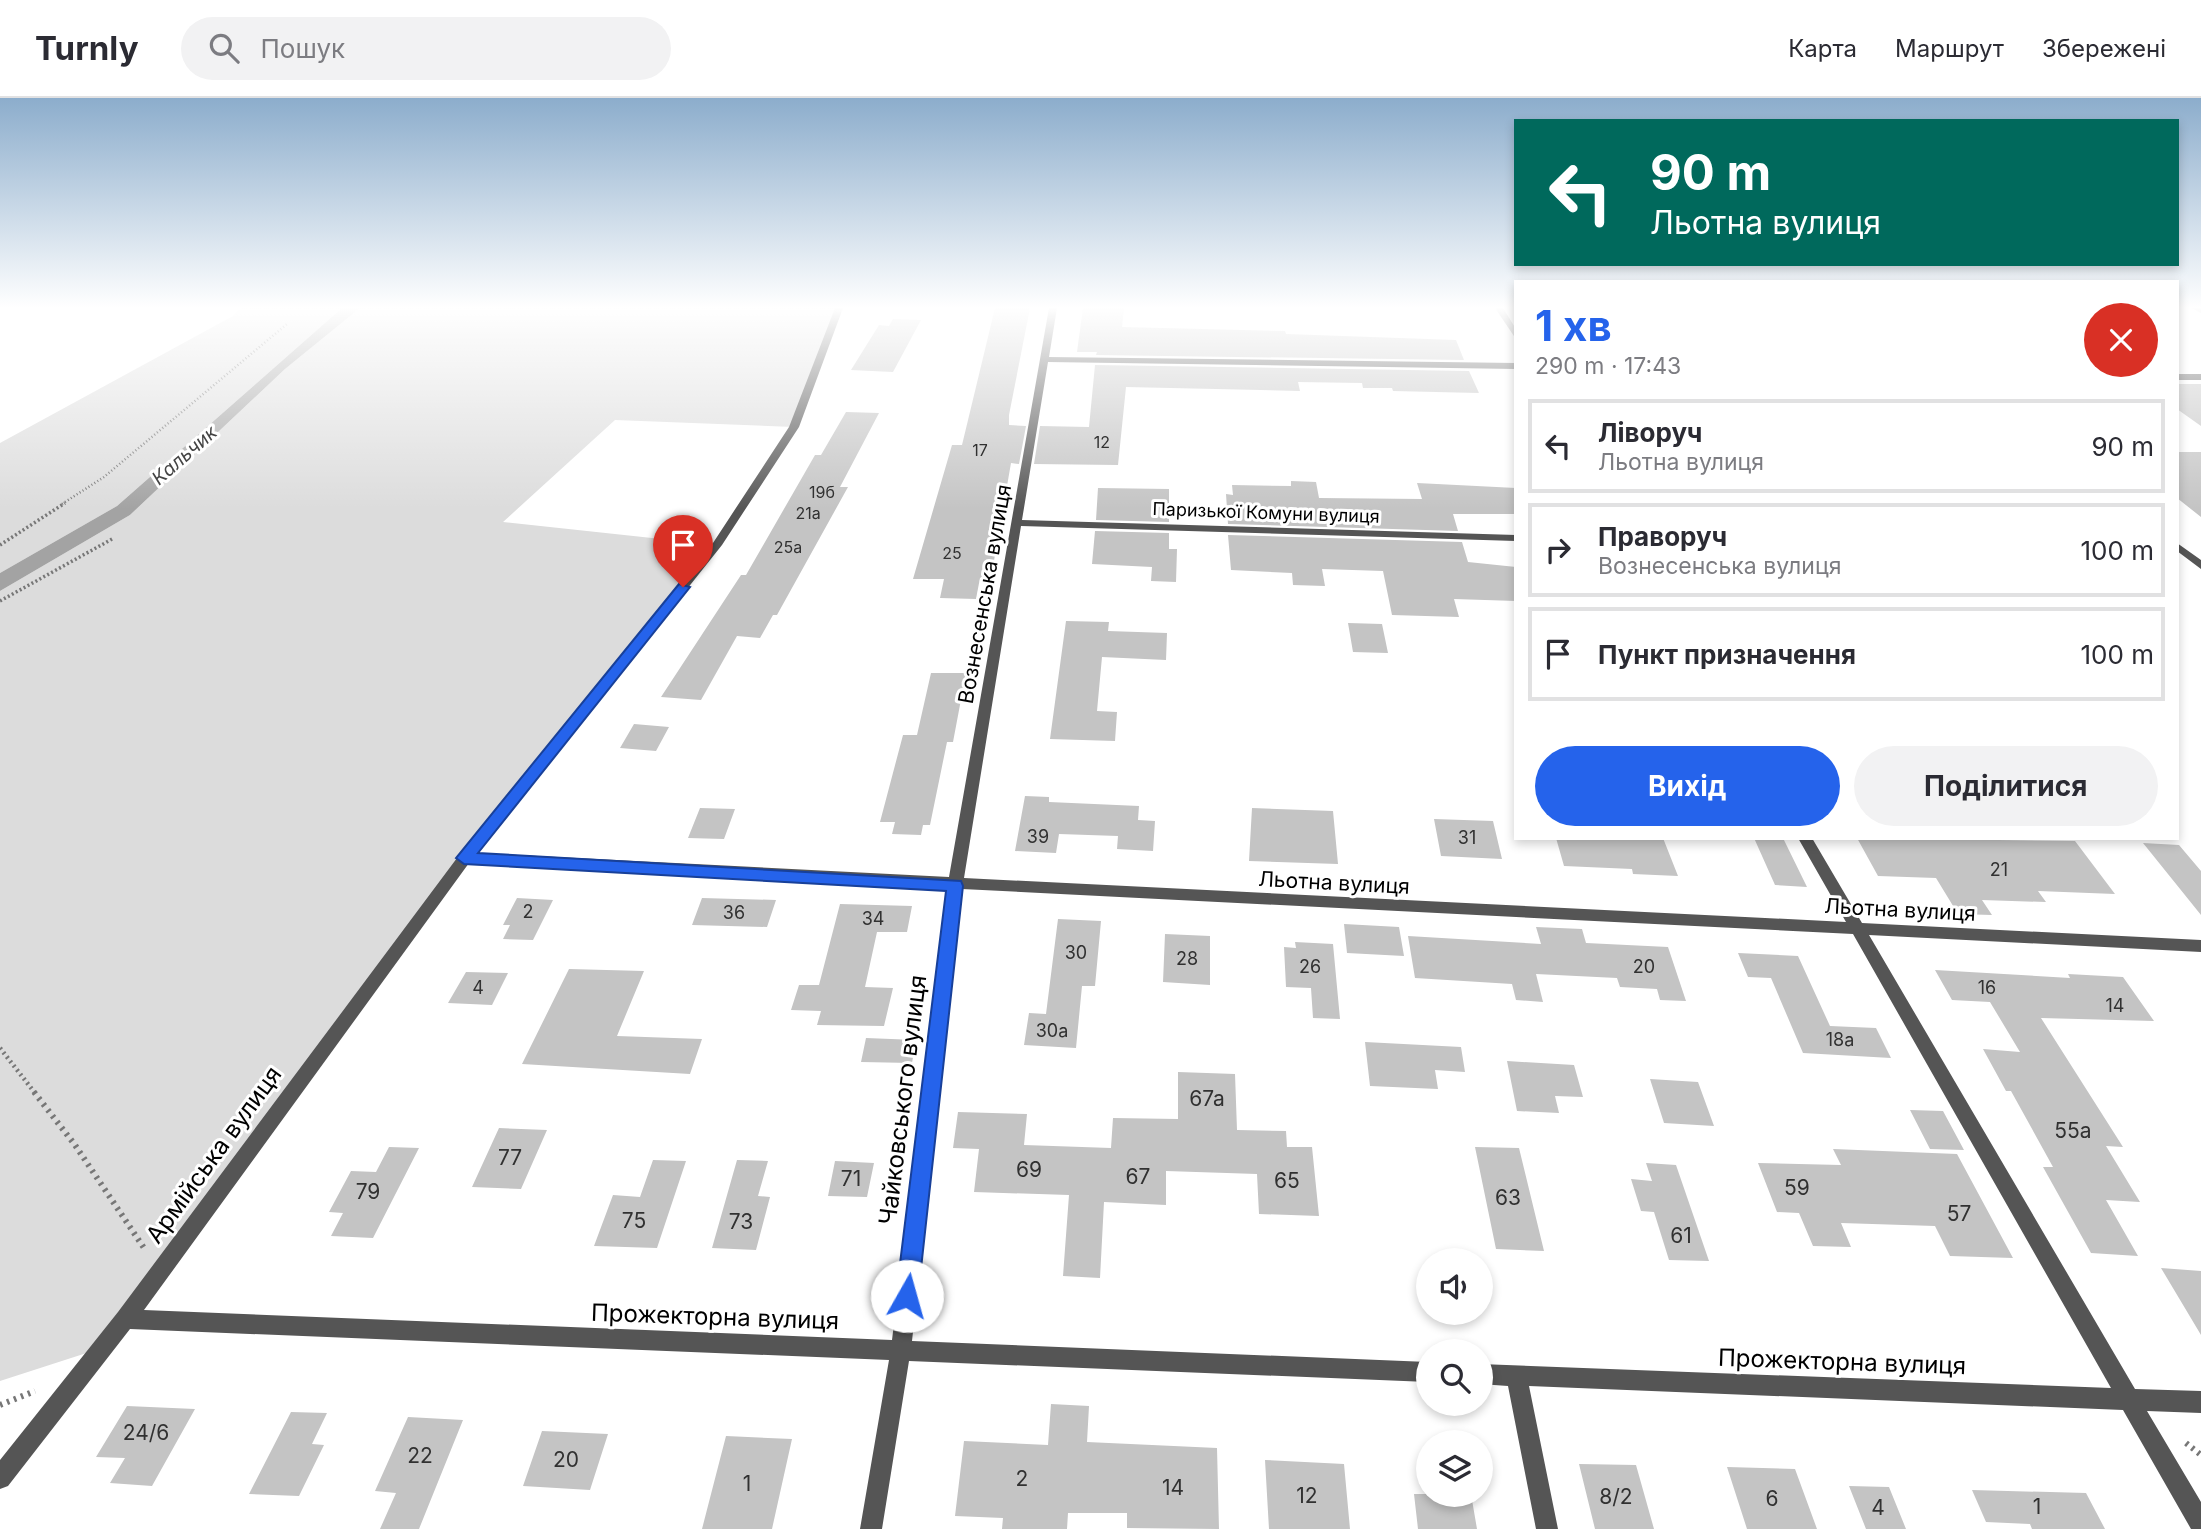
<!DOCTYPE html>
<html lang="uk">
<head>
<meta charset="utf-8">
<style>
	:root { --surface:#fff; --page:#f2f2f3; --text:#2b2b33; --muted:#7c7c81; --line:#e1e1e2; --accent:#2563eb }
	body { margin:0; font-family:Inter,sans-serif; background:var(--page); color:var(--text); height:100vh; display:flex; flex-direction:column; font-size:26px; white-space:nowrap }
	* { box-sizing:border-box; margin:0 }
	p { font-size:23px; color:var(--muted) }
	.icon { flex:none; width:38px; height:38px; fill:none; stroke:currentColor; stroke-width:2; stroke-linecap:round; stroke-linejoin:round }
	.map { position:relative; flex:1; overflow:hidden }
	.panel { position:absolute; left:1514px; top:182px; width:665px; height:560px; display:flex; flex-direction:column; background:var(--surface); border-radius:0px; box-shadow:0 4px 10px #0003 }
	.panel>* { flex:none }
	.hud { position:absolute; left:1514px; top:21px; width:665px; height:147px; border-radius:0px; box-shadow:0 4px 10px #0003; background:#00695c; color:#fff; overflow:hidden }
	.fabs { position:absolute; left:1416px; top:1150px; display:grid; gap:14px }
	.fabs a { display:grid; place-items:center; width:77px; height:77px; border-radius:50%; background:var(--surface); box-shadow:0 4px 10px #0003; font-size:35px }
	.pin { position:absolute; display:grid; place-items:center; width:60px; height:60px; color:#fff; margin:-72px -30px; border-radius:50% 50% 50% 0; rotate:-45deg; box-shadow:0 0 7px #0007 }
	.pin .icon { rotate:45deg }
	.me { position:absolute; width:77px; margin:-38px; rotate:7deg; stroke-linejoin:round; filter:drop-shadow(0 0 5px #0008) }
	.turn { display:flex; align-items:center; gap:24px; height:147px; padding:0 21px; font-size:32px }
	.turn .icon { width:91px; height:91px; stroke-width:2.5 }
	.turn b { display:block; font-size:49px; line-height:60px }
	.round { display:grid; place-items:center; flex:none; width:74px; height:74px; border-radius:37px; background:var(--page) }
	.overview { display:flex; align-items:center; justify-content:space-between; height:119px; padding:0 21px }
	h1 { font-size:42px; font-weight:700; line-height:52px; color:var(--accent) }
	.primary-button { display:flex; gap:14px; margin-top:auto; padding:14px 21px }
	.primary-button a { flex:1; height:80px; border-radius:42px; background:var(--accent); color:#fff; font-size:28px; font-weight:700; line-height:80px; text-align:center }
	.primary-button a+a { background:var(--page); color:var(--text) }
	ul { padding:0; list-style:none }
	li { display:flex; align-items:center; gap:21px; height:94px; margin:0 14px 10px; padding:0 7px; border:4px solid var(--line); border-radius:0px }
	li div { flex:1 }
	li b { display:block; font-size:26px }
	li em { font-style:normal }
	header { display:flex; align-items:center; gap:42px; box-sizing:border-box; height:98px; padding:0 35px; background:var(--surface); border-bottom:2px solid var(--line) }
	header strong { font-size:33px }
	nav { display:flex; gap:38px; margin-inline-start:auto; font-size:24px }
	.search { width:490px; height:63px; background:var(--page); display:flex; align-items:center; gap:18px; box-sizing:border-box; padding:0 24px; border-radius:38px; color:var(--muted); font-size:26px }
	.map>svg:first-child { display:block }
	.green { fill:#dcdcdc }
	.water { fill:#a3a3a3 }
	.building { fill:#c4c4c4 }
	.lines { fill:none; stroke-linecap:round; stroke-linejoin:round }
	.path-far3 { stroke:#777; stroke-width:2.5; stroke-dasharray:1 2.5; stroke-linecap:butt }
	.path-far2 { stroke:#777; stroke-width:3.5; stroke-dasharray:2 2.5; stroke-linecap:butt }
	.path-far1 { stroke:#777; stroke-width:4.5; stroke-dasharray:2 3.5; stroke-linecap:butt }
	.path { stroke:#777; stroke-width:6; stroke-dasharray:2.5 5; stroke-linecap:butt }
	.minor { fill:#555; fill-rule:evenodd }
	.tertiary { fill:#555; fill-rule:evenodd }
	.route { fill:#2563eb; stroke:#184099; stroke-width:2 }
	.labels { text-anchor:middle; stroke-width:6; stroke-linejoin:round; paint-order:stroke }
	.far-number-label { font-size:16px; fill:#313131 }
	.far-street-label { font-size:18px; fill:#000; stroke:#fff }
	.number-label { font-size:18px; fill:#313131 }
	.far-water-label { font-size:19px; font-style:italic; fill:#444; stroke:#fff }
	.street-label { font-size:21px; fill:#000; stroke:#fff }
	.near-number-label { font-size:21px; fill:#313131 }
	.near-street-label { font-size:24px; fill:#000; stroke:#fff }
</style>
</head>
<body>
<header>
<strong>Turnly</strong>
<div class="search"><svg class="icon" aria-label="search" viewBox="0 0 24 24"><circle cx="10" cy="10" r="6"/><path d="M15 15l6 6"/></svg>Пошук</div>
<nav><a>Карта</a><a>Маршрут</a><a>Збережені</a></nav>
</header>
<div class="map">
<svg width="2201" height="1431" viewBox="0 0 2201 1431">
	<rect width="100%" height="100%" fill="#fff"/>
	<!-- green -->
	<path class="green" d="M239 210H342L117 408 0 475V345L233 218Z
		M360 210H839L794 329 615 322 503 424 717 447 465 760 102 1250 0 1283V493L130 417 285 271Z"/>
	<!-- water -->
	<path class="water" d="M342 210H360L285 271 130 417 0 493V475L117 408Z"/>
	<!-- building -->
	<path class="building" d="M995 210H1030L1009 317V327L1026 328 1019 366 1011 365 991 480H980L976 501 940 500 944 481H913L952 347H962Z
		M1083 210H1124L1122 229 1285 233 1286 236 1456 242 1464 262 1096 257 1097 254H1077Z
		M893 221 921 222 893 274 851 272 879 227 889 228Z
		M1095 267 1469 273 1479 295 1393 293 1392 290H1363L1362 285 1298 284 1300 293 1126 289 1118 367 1034 366 1040 328 1089 329Z
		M2177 286H2201V328L2177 311Z
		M846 314 879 315 840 389H848L777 517H773L760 540 737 538 701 602 661 599 741 477H746L815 357H821Z
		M2177 354H2201V419L2177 400Z
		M1291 383 1316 384 1319 400 1422 401 1417 385 1516 390V416H1453L1458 433 1228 426 1226 396 1233 397 1232 387 1291 388Z
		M1098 390 1169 391V424L1096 422Z
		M1095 433 1169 435V451H1177L1176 484 1151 483 1152 469 1092 466Z
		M1228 437 1462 444 1468 464 1516 469V503L1454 501 1459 519 1392 517 1383 473 1322 471 1325 488 1293 487 1292 475 1231 472Z
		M1066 523 1109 524 1108 533 1167 535 1166 562 1102 559 1097 613 1117 614 1115 643 1050 641Z
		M1348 525 1382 526 1388 555 1353 554Z
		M931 575H966L953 644H947L930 727H923L921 737 892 736 895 724H880L903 637H917Z
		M634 626 669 629 656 653 620 650Z
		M1025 698 1049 699V704L1139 708 1138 722 1155 723 1153 753 1117 751 1118 738 1059 736 1056 755 1015 753Z
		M700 710 735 711 724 741 688 740Z
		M1252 710 1333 713 1338 766 1249 763Z
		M1434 721 1493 723 1502 761 1441 758Z
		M1556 740H1663L1678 778 1633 776 1632 771 1564 768Z
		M1754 740H1783L1807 789 1775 787Z
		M1857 740 2075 743 2115 796 2038 793 2046 804 1982 802 1992 817 1958 816 1936 780 1878 778Z
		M2143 745 2179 747 2201 773V817Z
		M517 800 553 802 533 842 503 841 510 827H503Z
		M702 800 776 802 767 829 692 827Z
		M840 806 912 808 907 834H877L865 889 893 890 884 928 817 927 821 913 791 912 799 887H819Z
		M1058 821 1101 823 1095 888H1082L1076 950 1024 947 1029 915 1046 916Z
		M1344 826 1399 829 1404 858 1347 855Z
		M1536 829 1582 831 1586 845 1668 849 1686 903 1660 902 1657 891 1620 889 1617 880 1536 876 1543 904 1516 902 1512 886 1415 880 1408 838 1541 846Z
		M1165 836 1210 838V887L1163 884Z
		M1295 844 1333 846 1340 921 1313 920 1311 890 1286 889 1284 849 1296 850Z
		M1738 855 1798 858 1830 928 1876 930 1891 960 1803 955 1771 880 1748 879Z
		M569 871 644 873 617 938 702 941 690 976 522 966Z
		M1935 872 2070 880 2068 876 2123 879 2154 923 2041 920 2123 1049 2106 1048 2140 1104 2106 1102 2138 1158 2091 1155 2043 1069H2053L2011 993H2006L1983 951 2020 954 1990 904 1952 902Z
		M466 874 508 875 492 907 448 905Z
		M866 940 916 942 912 965 861 964Z
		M1365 944 1461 949 1465 974 1435 972 1438 991 1370 988Z
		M1507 963 1574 967 1583 999 1555 998 1559 1015 1517 1013Z
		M1178 974 1235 976 1237 1032 1286 1033 1287 1049H1312L1319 1118 1259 1116 1257 1076 1166 1073V1107L1104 1104 1100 1180 1063 1178 1069 1097 974 1094 979 1051 953 1050 958 1014 1027 1016 1024 1047 1111 1050 1113 1020 1178 1021Z
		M1650 981 1698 984 1714 1028 1664 1025Z
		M1910 1012 1943 1013 1964 1052 1930 1051Z
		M499 1030 547 1032 521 1091 472 1089Z
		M389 1049 419 1050 373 1140 331 1138 343 1115 329 1114 351 1073 376 1074Z
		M1475 1049 1519 1050 1544 1153 1496 1151Z
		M1833 1051 1957 1056 2013 1160 1950 1158 1935 1128 1841 1125 1851 1149 1813 1148 1799 1115 1777 1114 1758 1065 1841 1067Z
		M653 1062 686 1063 657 1150 594 1148 613 1097 640 1099Z
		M737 1062 768 1063 758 1098 770 1099 756 1152 712 1150Z
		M835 1063 874 1065 867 1099 828 1098Z
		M1646 1065 1676 1067 1709 1163 1669 1162 1654 1114 1641 1113 1631 1081 1652 1083Z
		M2161 1170 2201 1173V1237Z
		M1051 1306 1089 1308 1087 1344 1217 1350 1219 1431 1127 1430V1415H1068L1067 1431H1002L1003 1420 955 1418 964 1343 1048 1347Z
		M127 1308 195 1311 152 1388 110 1385 125 1360 96 1359Z
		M291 1314 327 1315 312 1346 324 1347 299 1398 249 1396Z
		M408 1319 463 1322 419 1431H380L396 1395 375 1393Z
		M542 1333 608 1336 590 1392 523 1388Z
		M726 1338 792 1341 772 1431H702Z
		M1265 1362 1344 1366 1350 1431H1269Z
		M1579 1366 1636 1367 1654 1431H1595Z
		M1727 1369 1795 1371 1817 1431H1747Z
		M1849 1388 1889 1389 1906 1431H1866Z
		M1972 1392 2086 1395 2105 1431H2032L2030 1426 1986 1424Z
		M1414 1396H1471L1477 1431H1418Z"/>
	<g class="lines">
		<!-- path-far3 -->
		<path class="path-far3" d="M62 406 104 379 287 226"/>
		<!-- path-far2 -->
		<path class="path-far2" d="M0 447 65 405
			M0 503 114 440"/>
		<!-- path-far1 -->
		<path class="path-far1" d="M0 950 35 995"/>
		<!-- path -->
		<path class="path" d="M34 994 75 1047 146 1153
			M0 1307 35 1293
			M2186 1345 2201 1357"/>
		<!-- minor -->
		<path class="minor" d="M835 210H843L799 329 722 447 477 755 949 779 1049 210H1057L1049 259 1516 265V271L1048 264 1022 422 1516 437V443L1021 428 964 780 1846 824 1798 740H1812L1862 825 2201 842V854L1869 837 2135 1291 2201 1293V1315L2147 1313 2201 1404V1431H2191L2123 1312 1529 1288 1558 1431H1536L1508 1288 1480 1286V1266L2111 1290 1853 836 962 791 912 1243 1428 1264V1284L909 1263 882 1431H860L889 1262 130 1231 8 1388 0 1391V1362L118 1214 460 756 713 445 789 329ZM469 765 947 790 892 1242 144 1212Z
			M1495 210H1503L1516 231V241Z
			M2177 276H2201V282H2177Z
			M2177 445 2201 462V471L2177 453Z"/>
		<!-- tertiary -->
		<path class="tertiary" d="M2192 210H2201V215Z"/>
	</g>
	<!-- sky -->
	<linearGradient id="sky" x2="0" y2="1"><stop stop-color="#8cadcc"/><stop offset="0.51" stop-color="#fff"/><stop offset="1" stop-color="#fff" stop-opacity="0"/></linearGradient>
	<rect width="2201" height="411" fill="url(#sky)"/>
	<!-- route -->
	<path class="route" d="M679 486 690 489 478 755 961 783 963 788 918 1198 915 1205 907 1209 899 1205 896 1198 946 793 464 766 456 760Z"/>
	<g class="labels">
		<!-- far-number labels -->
		<g class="far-number-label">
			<text x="1102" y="350">12</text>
			<text x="980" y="358">17</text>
			<text x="822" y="400">19б</text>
			<text x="808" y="421">21а</text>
			<text x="788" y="455">25а</text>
			<text x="952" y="461">25</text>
		</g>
		<!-- far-street labels -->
		<g class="far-street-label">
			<text transform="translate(1266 415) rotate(2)" y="6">Паризької Комуни вулиця</text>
		</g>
		<!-- number labels -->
		<g class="number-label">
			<text x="1038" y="745">39</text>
			<text x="1467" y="746">31</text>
			<text x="1999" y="778">21</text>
			<text x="528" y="820">2</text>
			<text x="734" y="821">36</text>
			<text x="873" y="827">34</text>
			<text x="1076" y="861">30</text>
			<text x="1187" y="867">28</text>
			<text x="1310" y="875">26</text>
			<text x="1644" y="875">20</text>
			<text x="478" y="896">4</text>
			<text x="1987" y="896">16</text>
			<text x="2115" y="914">14</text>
			<text x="1052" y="939">30а</text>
			<text x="1840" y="948">18а</text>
		</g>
		<!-- far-water labels -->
		<g class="far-water-label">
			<text transform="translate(184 357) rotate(-41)" y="7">Кальчик</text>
		</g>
		<!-- street labels -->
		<g class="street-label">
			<text transform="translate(985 496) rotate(-80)" y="7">Вознесенська вулиця</text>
			<text transform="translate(1334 785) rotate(3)" y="7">Льотна вулиця</text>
			<text transform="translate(1900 812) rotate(3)" y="7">Льотна вулиця</text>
		</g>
		<!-- near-number labels -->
		<g class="near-number-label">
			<text x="1207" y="1008">67а</text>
			<text x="2073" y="1040">55а</text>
			<text x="510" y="1067">77</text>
			<text x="1029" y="1079">69</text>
			<text x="1138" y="1086">67</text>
			<text x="851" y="1088">71</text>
			<text x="1287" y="1090">65</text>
			<text x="1797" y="1097">59</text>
			<text x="368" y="1101">79</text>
			<text x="1508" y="1107">63</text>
			<text x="1959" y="1123">57</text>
			<text x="634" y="1130">75</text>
			<text x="741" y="1131">73</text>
			<text x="1681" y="1145">61</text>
			<text x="146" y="1342">24/6</text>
			<text x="420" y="1365">22</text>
			<text x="566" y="1369">20</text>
			<text x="1022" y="1388">2</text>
			<text x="747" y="1393">1</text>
			<text x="1173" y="1397">14</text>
			<text x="1307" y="1405">12</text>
			<text x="1616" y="1406">8/2</text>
			<text x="1772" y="1408">6</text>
			<text x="2037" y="1416">1</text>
			<text x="1878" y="1417">4</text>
		</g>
		<!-- near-street labels -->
		<g class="near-street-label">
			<text transform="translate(903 1002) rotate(-83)" y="8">Чайковського вулиця</text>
			<text transform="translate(214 1057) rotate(-54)" y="8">Армійська вулиця</text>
			<text transform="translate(715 1219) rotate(2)" y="8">Прожекторна вулиця</text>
			<text transform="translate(1842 1264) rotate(2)" y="8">Прожекторна вулиця</text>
		</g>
	</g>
</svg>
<div class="fabs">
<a><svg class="icon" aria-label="sound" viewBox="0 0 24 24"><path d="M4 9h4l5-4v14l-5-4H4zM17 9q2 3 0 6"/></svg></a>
<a><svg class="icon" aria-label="search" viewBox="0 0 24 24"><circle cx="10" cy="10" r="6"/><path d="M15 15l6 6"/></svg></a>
<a><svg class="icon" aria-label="layers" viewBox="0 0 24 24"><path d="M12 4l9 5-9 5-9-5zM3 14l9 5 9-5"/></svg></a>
</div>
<div class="pin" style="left:683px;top:489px;background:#d93025"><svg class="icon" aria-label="arrive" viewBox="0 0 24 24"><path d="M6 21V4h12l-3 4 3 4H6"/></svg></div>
<svg class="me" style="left:907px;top:1198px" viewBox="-20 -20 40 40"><circle r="19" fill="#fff"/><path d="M0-13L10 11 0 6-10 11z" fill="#2563eb"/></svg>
<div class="hud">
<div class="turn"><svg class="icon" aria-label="left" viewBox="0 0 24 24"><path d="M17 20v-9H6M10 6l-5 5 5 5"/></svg><div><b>90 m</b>Льотна вулиця</div></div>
</div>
<section class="panel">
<div class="overview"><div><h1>1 хв</h1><p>290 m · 17:43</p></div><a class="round" style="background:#d93025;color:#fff"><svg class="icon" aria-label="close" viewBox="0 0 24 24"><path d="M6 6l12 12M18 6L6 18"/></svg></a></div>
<ul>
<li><svg class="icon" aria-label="left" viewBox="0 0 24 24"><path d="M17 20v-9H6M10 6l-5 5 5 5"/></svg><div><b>Ліворуч</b><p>Льотна вулиця</p></div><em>90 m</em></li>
<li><svg class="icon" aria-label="right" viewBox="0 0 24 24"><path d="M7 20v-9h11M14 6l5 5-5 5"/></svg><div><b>Праворуч</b><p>Вознесенська вулиця</p></div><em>100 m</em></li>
<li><svg class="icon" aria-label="arrive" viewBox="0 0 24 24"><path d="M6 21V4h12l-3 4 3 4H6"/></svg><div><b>Пункт призначення</b></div><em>100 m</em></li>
</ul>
<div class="primary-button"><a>Вихід</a><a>Поділитися</a></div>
</section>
</div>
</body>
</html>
